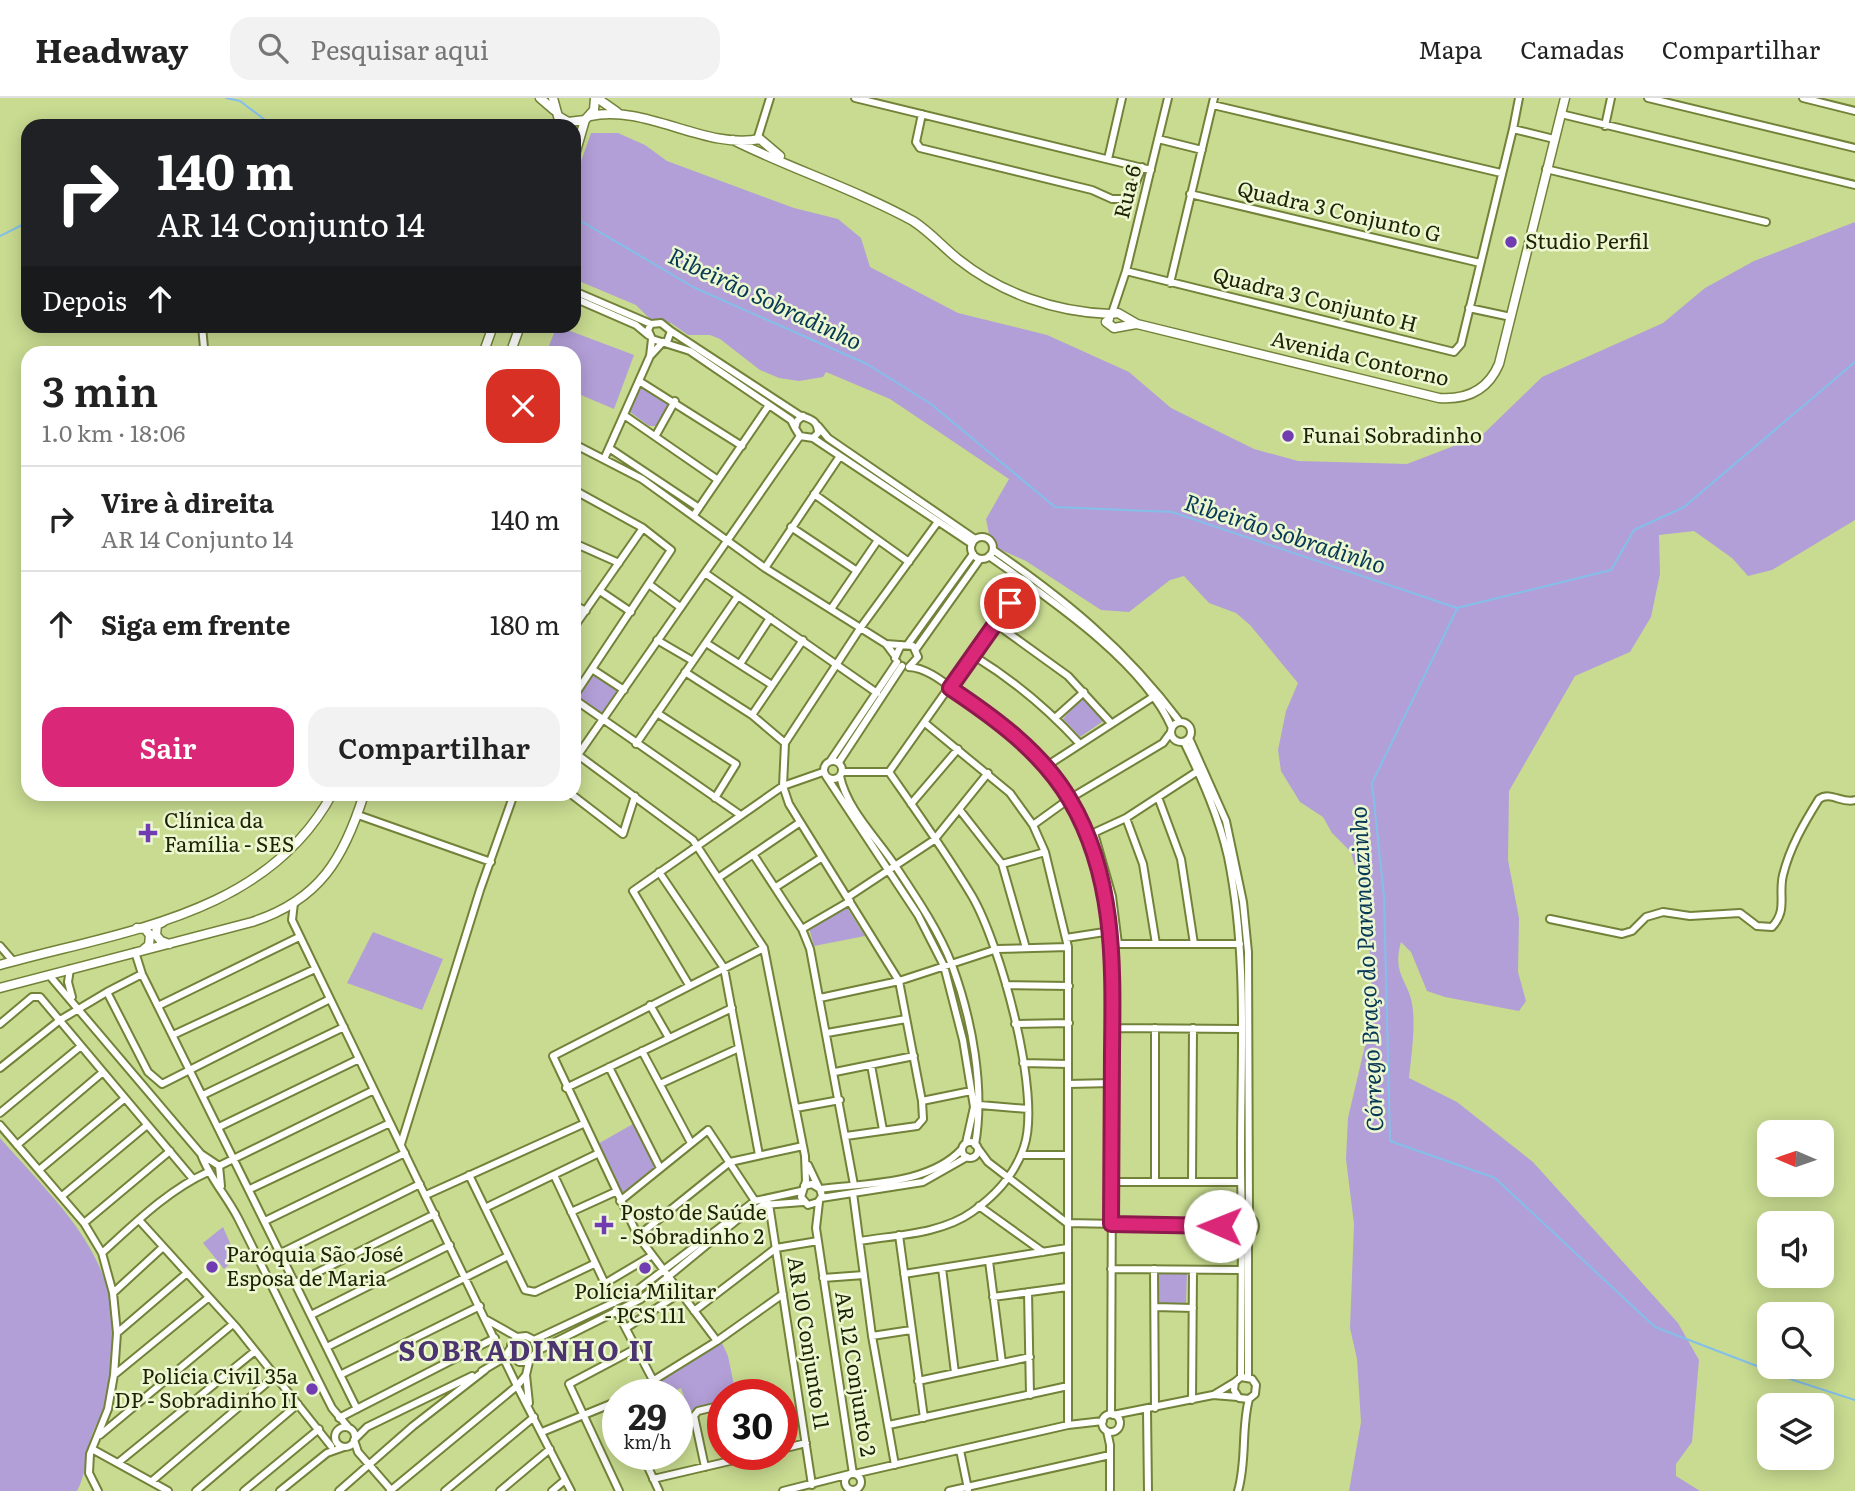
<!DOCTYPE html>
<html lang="pt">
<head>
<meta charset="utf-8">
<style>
	:root { --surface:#fff; --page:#f2f2f2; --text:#222; --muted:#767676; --line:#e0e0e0; --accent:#db2777 }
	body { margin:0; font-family:Literata,serif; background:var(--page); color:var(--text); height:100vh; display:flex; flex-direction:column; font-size:26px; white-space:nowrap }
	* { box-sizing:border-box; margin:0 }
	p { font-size:23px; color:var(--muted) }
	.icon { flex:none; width:38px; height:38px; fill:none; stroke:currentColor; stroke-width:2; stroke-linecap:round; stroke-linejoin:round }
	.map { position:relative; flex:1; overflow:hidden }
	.side { position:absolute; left:21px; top:248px; width:560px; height:455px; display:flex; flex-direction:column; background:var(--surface); border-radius:21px; box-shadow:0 4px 18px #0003 }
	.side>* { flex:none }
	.top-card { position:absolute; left:21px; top:21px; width:560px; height:214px; border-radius:21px; box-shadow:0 4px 18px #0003; background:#202124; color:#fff; overflow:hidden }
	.needle { width:46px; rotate:272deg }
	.tools { position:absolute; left:1757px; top:1022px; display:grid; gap:14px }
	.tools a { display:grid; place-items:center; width:77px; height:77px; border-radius:14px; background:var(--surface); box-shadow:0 4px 18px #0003; font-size:35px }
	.speed { position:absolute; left:602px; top:1281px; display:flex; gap:14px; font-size:35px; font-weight:700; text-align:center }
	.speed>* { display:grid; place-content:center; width:91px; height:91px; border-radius:50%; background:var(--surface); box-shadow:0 4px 18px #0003; line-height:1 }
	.speed small { font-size:18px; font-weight:400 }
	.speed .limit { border:10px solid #d22; background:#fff; color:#111 }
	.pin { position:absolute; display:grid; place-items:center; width:60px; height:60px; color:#fff; margin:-30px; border:4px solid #fff; border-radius:50%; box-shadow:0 2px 7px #0007 }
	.me { position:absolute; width:77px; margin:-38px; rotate:271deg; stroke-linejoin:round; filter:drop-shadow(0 0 5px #0008) }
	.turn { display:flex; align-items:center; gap:24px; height:147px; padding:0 21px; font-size:32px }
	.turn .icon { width:91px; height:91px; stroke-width:2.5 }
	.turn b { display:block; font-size:49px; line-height:60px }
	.then { display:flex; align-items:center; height:66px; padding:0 21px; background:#0003; gap:14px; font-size:26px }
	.round { display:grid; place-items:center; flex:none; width:74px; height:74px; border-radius:21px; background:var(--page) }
	.overview { display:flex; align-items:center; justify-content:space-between; height:119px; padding:0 21px }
	h1 { font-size:42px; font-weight:600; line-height:52px }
	.primary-button { display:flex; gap:14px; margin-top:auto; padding:14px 21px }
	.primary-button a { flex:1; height:80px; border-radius:21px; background:var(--accent); color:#fff; font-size:28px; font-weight:600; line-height:80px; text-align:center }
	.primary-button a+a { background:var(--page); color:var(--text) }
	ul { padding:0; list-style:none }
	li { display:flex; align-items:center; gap:21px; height:105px; padding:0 21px; border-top:2px solid var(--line) }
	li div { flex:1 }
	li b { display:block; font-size:26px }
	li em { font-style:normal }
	header { display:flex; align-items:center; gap:42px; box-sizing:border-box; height:98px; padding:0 35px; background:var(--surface); border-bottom:2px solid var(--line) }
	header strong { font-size:33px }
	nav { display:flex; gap:38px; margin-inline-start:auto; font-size:24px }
	.search { width:490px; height:63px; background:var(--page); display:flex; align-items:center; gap:18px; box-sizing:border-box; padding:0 24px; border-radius:21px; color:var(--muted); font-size:26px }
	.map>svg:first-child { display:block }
	.green { fill:#b29fd7 }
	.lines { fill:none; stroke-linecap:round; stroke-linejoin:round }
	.stream { stroke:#83bfe9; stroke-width:2 }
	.minor-casing { stroke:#728239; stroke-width:10 }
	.major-casing { stroke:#728239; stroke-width:11 }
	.minor { stroke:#fff; stroke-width:6 }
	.major { stroke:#fff; stroke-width:8 }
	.route-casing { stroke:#8e194d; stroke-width:18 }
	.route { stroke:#db2777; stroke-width:12 }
	.poi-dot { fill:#713cb2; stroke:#edf8d2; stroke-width:2.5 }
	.labels { text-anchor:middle; stroke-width:5; stroke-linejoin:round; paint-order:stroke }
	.street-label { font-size:21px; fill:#1c2204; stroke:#edf8d2 }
	.poi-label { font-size:21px; fill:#1c2204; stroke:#edf8d2; text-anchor:start }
	.water-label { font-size:23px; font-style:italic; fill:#073955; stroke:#edf8d2 }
	.district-label { font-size:28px; font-weight:bold; letter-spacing:2px; fill:#4b346f; stroke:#edf8d2 }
</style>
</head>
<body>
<header>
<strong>Headway</strong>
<div class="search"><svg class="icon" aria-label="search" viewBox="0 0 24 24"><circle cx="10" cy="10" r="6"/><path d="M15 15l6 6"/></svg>Pesquisar aqui</div>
<nav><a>Mapa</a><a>Camadas</a><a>Compartilhar</a></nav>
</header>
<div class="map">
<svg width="1855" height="1393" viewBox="0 0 1855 1393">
	<rect width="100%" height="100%" fill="#c8db90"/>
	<!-- green -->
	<path class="green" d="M591 35H618L645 47 667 63 794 110 838 121 861 140 870 169 958 215 1047 237 1129 274 1171 310 1254 351 1298 363 1407 366 1459 346 1477 342 1542 279 1663 225 1705 190 1754 163 1855 124V422L1772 472 1748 478 1732 460 1694 433 1659 437 1660 476 1651 519 1630 554 1575 578 1509 693 1508 762 1519 820 1518 874 1526 903 1519 913 1445 899 1427 893 1411 854 1401 844C1391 879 1411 883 1413 913 1415 935 1411 959 1409 980L1457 1004 1533 1064 1678 1225 1699 1262 1692 1344 1676 1366V1378L1700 1393H1349L1361 1324 1357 1261 1350 1230 1354 1126 1346 1061 1348 1020 1367 939 1372 898 1368 817 1351 754 1332 735 1323 719 1300 704 1281 673 1278 652 1286 613 1298 585 1250 527 1236 515 1209 505 1184 478 1170 482 1129 514 1101 512 1026 463 999 451 989 436 986 421 1009 381 890 301 826 274 823 279 799 283 779 280 760 272 720 241 710 237H688L671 225 650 221 636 207 574 181V84Z
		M557 228 634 257 614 311 574 294V256L546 255Z
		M642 289 669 302 670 307 656 328H649L630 314 638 291Z
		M591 576 620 593 603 618 578 599Z
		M1080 600H1085L1105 622 1080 639 1063 621Z
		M846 808 865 838 814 848 809 830Z
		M373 834 443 861 422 912 347 885Z
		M633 1026 656 1069 620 1097 596 1047Z
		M0 1040C81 1131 136 1175 105 1308 103 1318 95 1327 92 1337 85 1356 87 1375 77 1393H0Z
		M223 1129 233 1152V1163L224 1171 203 1145Z
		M1160 1174 1187 1175 1186 1205H1159L1157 1177Z
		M721 1243 728 1258 736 1297H723V1303L689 1313 681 1290 667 1296 661 1283Z"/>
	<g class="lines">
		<!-- stream -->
		<path class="stream" d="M226 0 240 3 273 28
			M574 119 695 190 867 266 931 306 1055 409 1172 414 1457 510 1611 472 1634 432 1684 409 1855 264
			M0 138 28 124
			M1457 511 1372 685 1384 798 1390 1043 1495 1080 1655 1229 1796 1283 1855 1302"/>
		<!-- minor casing -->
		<g class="minor-casing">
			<path id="minor" d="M855 0 1151 72
				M1519 0 1513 31 1554 41
				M1648 0 1855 50
				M1803 0 1855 13
				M1213 7 1501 75
				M922 16 916 44 920 50 1092 92 1112 101H1126L1131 97 1142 69
				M1561 16 1855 87
				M1605 28 1611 0
				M1158 41 1202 52
				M757 42 770 0
				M1108 61 1122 0
				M1546 71 1766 124
				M1190 96 1480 165
				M1126 173 1454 254 1461 246 1513 31
				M1170 185 1214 0
				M574 193 651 226
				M574 200 636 227 648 237
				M1469 210 1511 219
				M1112 215 1126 173 1168 0
				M202 228 204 250
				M671 233 799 317C810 321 818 322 818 335L813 340 800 338 795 330 797 323 803 318
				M667 244 671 233 661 225 651 226 648 232 652 241 690 253 791 322 795 330
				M650 258 663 244
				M639 283 742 348
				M624 317 718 382
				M818 328 828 340 975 441
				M656 337 675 303
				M813 340 972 446
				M574 346 642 381 765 470 886 546 895 558
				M609 350 699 410
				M605 359 650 258 652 241
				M574 392 643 430 671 452 574 598
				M814 396 909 464
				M694 417 769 307
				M791 429 857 473
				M971 450a11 11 0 1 1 22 0a11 11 0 1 1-22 0Z
				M574 445 619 465
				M993 452C1068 504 1124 550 1180 624
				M989 458C1048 500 1143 563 1172 630
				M765 470 840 358
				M705 475 877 595
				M650 487 680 509
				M600 493 631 514
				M574 507 586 513
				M831 511 878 442
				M996 526 1068 578 1111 625
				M574 529 643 430
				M657 542 693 563
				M706 545 772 587
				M886 546 913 548 918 559 909 569
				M908 546 973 456
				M916 551 980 461
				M974 558C1013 582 1048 611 1079 645
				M895 560 901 547
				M740 566 770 520
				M909 569C929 570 948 588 964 599 1061 667 1096 729 1113 846L1111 1316
				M592 571 624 592
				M685 574 752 617 785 645
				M574 601 739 716
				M657 615 736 666 715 700
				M752 617 803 542
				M1055 620 1084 594
				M1171 634a10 10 0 1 1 20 0a10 10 0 1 1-20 0Z
				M925 625 1010 695 1033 727 1045 754 1068 849V1327
				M1189 640 1226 723 1243 804 1248 854 1249 1118
				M1184 644C1202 681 1219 719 1228 759 1252 877 1237 999 1242 1118
				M636 646 738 498
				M574 654 693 742 764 850 805 1058 806 1083 801 1099 808 1107 818 1104 822 1098 820 1091 812 1086 804 1088
				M578 657 800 338
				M831 662 897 564
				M824 672a9 9 0 1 1 18 0a9 9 0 1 1-18 0Z
				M839 664 902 568
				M1045 669 1153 599
				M842 674H889
				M889 674 1024 483
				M826 678 918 817 944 868 963 942 974 1009 966 1045
				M840 678C847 712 878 741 896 769 916 799 939 833 952 867 972 921 985 990 975 1047
				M571 696 623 736 635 698
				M1158 699 1181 761 1194 846
				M911 706 958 651
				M959 711 1002 766 1026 850
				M358 717 491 764
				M1126 720 1143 766 1156 846
				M1033 727 1069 701 1163 645 1171 634
				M1094 735 1112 798 1118 846
				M1087 738 1126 720 1198 673
				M753 756 802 831 810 851 854 1087
				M1002 766 1045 754
				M659 774 724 870 759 1057
				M718 780 799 725
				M776 789 821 760
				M848 799 934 742 988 675
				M294 805 292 822 517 1288 571 1393
				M1550 821 1622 836 1632 833 1646 819 1663 814 1690 818 1740 815 1757 828 1772 829C1788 812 1778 797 1783 777 1790 749 1804 725 1819 701 1831 693 1842 706 1855 702
				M802 831 850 803
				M1066 840 1111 833
				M1113 846H1240
				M0 848 13 863
				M135 854 142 876 357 1311
				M70 871 68 884 72 899
				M142 876 107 894 148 974 162 986 330 901
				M49 877 201 1056C209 1079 226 1097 238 1120 270 1183 300 1247 332 1310L348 1329
				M689 887 633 793 783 688 823 674
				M1006 887 1069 888
				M820 900 899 883 997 851 1068 849
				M650 907 669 940
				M158 908 299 839
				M0 926 32 899H40L193 1081
				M1015 926 1069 925
				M1112 930 1241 931
				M1155 930V1084
				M827 935 906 921
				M173 937 315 871
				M642 953 691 1045
				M1023 965 1068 966
				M871 967 883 1032
				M609 969 660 1070
				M0 970 60 922 107 894
				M835 974 914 958
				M660 986 739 950
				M1068 986 1112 985
				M566 990 732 910
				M203 997 344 929
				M922 1003 971 993
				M980 1007 1028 1011
				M796 1010 840 1002
				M0 1015 81 948
				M0 1027 84 1125 102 1155 113 1195 117 1235 114 1277 108 1311 90 1356 89 1375 98 1393
				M219 1029 359 961
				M846 1038 917 1028 923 1021 922 1003 899 883 789 706 783 688 785 645 861 529 937 425
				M962 1052a8 8 0 1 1 16 0a8 8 0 1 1-16 0Z
				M401 1046 480 792 514 696
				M17 1047 103 974
				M977 1049 988 1064 1067 1125
				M201 1056 219 1068 221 1088
				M1021 1057H1067
				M808 1067 818 1088
				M219 1068 374 992
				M39 1072 124 1001
				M469 1077 525 1192 535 1194 594 1166
				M554 1077 614 1205
				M1111 1084H1241
				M1192 1084 1193 930
				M250 1091 390 1025
				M820 1091C866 1085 929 1087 962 1051
				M853 1095 872 1238 895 1367
				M426 1097 583 1026
				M62 1098 146 1028
				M821 1100 923 1084 967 1059
				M620 1103 708 1032 755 1103
				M819 1104 816 1130 853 1376
				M769 1106 812 1387
				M979 1108 1043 1154
				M485 1110 597 1056
				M571 1114 615 1094
				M1235 1128a10 10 0 1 1 20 0a10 10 0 1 1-20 0Z
				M139 1122 237 1230 331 1348
				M265 1123 405 1055
				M84 1125 170 1053
				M1067 1125 1220 1128
				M1237 1133 1220 1128 1238 1121
				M899 1137 924 1320
				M638 1138 730 1064 803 1048
				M860 1143C896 1137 941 1136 972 1114 995 1098 1015 1076 1024 1049 1042 996 1000 846 972 798 947 756 917 714 889 674
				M102 1155C134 1126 168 1092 208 1074
				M281 1155 420 1086
				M989 1163 1002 1265
				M942 1170 955 1275
				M1111 1171 1241 1172
				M1154 1171 1155 1310
				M904 1176 1067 1150
				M823 1180 864 1177
				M296 1185 435 1116
				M604 1186 651 1158
				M1028 1194 1030 1297
				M113 1195 163 1149
				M993 1199 1067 1189
				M1155 1209 1193 1210
				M616 1212 654 1284
				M694 1213 776 1150 818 1143
				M311 1217 450 1147
				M487 1222 517 1239 526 1238 534 1242 537 1253 529 1264H519L512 1257 511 1247 517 1239
				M626 1230 680 1195
				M117 1235 187 1175
				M872 1238 911 1232
				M534 1242 632 1196 755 1103 801 1093
				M717 1243 638 1138 553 958 764 850
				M327 1249 508 1158
				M537 1253 641 1201 737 1122 763 1107 803 1104
				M482 1273 504 1260 510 1251
				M114 1277 208 1200
				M340 1277 480 1208
				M1241 1279 1252 1281 1256 1287 1255 1296 1249 1301 1239 1300 1234 1292 1235 1284 1241 1279 1242 1138
				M1248 1279V1138
				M918 1283 1030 1259
				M1215 1296 1235 1284
				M630 1297 717 1243 783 1196
				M1192 1302 1193 1172
				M529 1305 526 1277 529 1264
				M1147 1312 1148 1393
				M1102 1325a9 9 0 1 1 18 0a9 9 0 1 1-18 0Z
				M1113 1317 1213 1297 1238 1299
				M339 1320 495 1240
				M889 1327 1068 1288
				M335 1339a10 10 0 1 1 20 0a10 10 0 1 1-20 0Z
				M1107 1333 1110 1347V1393
				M542 1334 618 1303
				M100 1337 233 1226
				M355 1341 367 1329 472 1278
				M354 1342 358 1354 392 1393
				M92 1351 168 1393
				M782 1351 806 1345
				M960 1352 968 1391
				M642 1356 659 1393
				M119 1364 255 1253
				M705 1369 694 1318 698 1313 723 1307
				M854 1376 1068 1327 1103 1323
				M845 1384a8 8 0 1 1 16 0a8 8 0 1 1-16 0Z
				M653 1381 760 1356
				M152 1383 275 1278
				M196 1393 298 1306
				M244 1393 319 1331
				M280 1393 327 1355 344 1349
				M339 1393 413 1328 485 1272
				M390 1393 517 1288 526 1277
				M445 1393 534 1319
				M500 1393 550 1351
				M552 1393 565 1382
				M619 1393 569 1286 637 1250
				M783 1393 850 1376
				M949 1393 1110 1357
				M1238 1393C1247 1362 1241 1331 1249 1301"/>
		</g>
		<!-- major casing -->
		<g class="major-casing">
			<path id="major" d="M540 0 554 12
				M553 0 559 22 558 28
				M597 0 617 14
				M558 18 568 24 585 22 594 12 595 0
				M590 18C647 6 704 52 760 41L780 58
				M733 42C791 71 855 91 913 123 929 133 943 149 958 161 1001 195 1054 214 1110 216
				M574 60 585 22
				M1106 224 1114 230 1136 226
				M1108 225 1110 216 1118 215 1137 226 1439 300C1467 302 1488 292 1499 266L1565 0
				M483 256 493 228
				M510 256 520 228
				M163 824 157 827 156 837 161 843 169 846
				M137 830 145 831 150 837 149 847 144 851
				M0 867C121 833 266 818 332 696
				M0 890 252 824C320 802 344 760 364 696"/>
		</g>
		<!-- minor -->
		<use href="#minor" class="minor"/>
		<!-- major -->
		<use href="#major" class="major"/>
	</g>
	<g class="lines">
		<!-- route casing -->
		<g class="route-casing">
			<path id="route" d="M1010 505 950 590C995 620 1042 654 1070 702 1116 780 1113 868 1112 955 1112 1012 1111 1069 1111 1126L1220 1128"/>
		</g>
		<!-- route -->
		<use href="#route" class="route"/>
	</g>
	<!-- markers -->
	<g class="poi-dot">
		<circle cx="1511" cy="144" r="7"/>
		<circle cx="1288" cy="338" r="7"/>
		<path d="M144.5 724.5h7v7h7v7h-7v7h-7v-7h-7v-7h7z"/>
		<path d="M600.5 1116.5h7v7h7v7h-7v7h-7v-7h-7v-7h7z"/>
		<circle cx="212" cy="1169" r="7"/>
		<circle cx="645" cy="1170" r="7"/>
		<circle cx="312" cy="1291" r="7"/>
	</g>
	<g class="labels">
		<!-- street labels -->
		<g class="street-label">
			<text transform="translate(1128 94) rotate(-76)" y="7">Rua 6</text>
			<text transform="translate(1339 114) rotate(13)" y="7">Quadra 3 Conjunto G</text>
			<text transform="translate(1315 202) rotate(14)" y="7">Quadra 3 Conjunto H</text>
			<text transform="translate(1360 261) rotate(13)" y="7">Avenida Contorno</text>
			<text transform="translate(808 1245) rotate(81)" y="7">AR 10 Conjunto 11</text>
			<text transform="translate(855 1276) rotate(81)" y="7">AR 12 Conjunto 2</text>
		</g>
		<!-- poi labels -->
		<g class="poi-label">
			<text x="1525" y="151">Studio Perfil</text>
			<text x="1302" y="345">Funai Sobradinho</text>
			<text x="164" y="730">Clínica da<tspan x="164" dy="24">Família - SES</tspan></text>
			<text x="620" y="1122">Posto de Saúde<tspan x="620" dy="24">- Sobradinho 2</tspan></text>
			<text x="226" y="1164">Paróquia São José<tspan x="226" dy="24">Esposa de Maria</tspan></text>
			<text x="645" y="1201" text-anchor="middle">Polícia Militar<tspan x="645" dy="24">- PCS 111</tspan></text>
			<text x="298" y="1286" text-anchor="end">Policia Civil 35a<tspan x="298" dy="24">DP - Sobradinho II</tspan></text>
		</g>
		<!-- water labels -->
		<g class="water-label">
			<text transform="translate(765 201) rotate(25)" y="8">Ribeirão Sobradinho</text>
			<text transform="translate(1285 436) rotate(18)" y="8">Ribeirão Sobradinho</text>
			<text transform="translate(1367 871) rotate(-93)" y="8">Córrego Braço do Paranoazinho</text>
		</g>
		<!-- district labels -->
		<g class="district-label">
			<text x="527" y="1263">SOBRADINHO II</text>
		</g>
	</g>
</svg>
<div class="tools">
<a><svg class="needle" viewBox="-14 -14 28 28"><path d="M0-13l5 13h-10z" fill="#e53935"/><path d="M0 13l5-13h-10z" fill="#767676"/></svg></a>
<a><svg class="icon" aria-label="sound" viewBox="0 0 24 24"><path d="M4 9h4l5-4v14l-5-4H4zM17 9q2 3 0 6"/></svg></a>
<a><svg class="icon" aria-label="search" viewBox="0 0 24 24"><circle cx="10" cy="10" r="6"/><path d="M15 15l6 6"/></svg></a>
<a><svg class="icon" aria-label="layers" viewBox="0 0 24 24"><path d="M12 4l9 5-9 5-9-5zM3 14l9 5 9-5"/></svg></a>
</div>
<div class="speed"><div>29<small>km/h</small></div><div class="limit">30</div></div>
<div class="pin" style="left:1010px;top:505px;background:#d93025"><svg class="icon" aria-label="arrive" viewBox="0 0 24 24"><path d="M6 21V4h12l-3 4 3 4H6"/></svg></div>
<svg class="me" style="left:1220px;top:1128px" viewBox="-20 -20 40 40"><circle r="19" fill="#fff"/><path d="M0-13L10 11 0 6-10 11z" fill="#db2777"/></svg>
<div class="top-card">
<div class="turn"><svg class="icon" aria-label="right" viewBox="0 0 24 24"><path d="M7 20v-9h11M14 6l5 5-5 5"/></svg><div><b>140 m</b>AR 14 Conjunto 14</div></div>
<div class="then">Depois<svg class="icon" aria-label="ahead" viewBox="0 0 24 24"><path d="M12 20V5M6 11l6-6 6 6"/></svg></div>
</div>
<section class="side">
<div class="overview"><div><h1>3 min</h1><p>1.0 km · 18:06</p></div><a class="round" style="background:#d93025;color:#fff"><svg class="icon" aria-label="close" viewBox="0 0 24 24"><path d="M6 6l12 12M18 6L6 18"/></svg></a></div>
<ul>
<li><svg class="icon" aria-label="right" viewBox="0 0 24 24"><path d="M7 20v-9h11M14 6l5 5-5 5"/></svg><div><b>Vire à direita</b><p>AR 14 Conjunto 14</p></div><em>140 m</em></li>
<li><svg class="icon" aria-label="ahead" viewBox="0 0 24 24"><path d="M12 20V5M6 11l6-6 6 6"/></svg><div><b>Siga em frente</b></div><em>180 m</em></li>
</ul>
<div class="primary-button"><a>Sair</a><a>Compartilhar</a></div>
</section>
</div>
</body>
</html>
